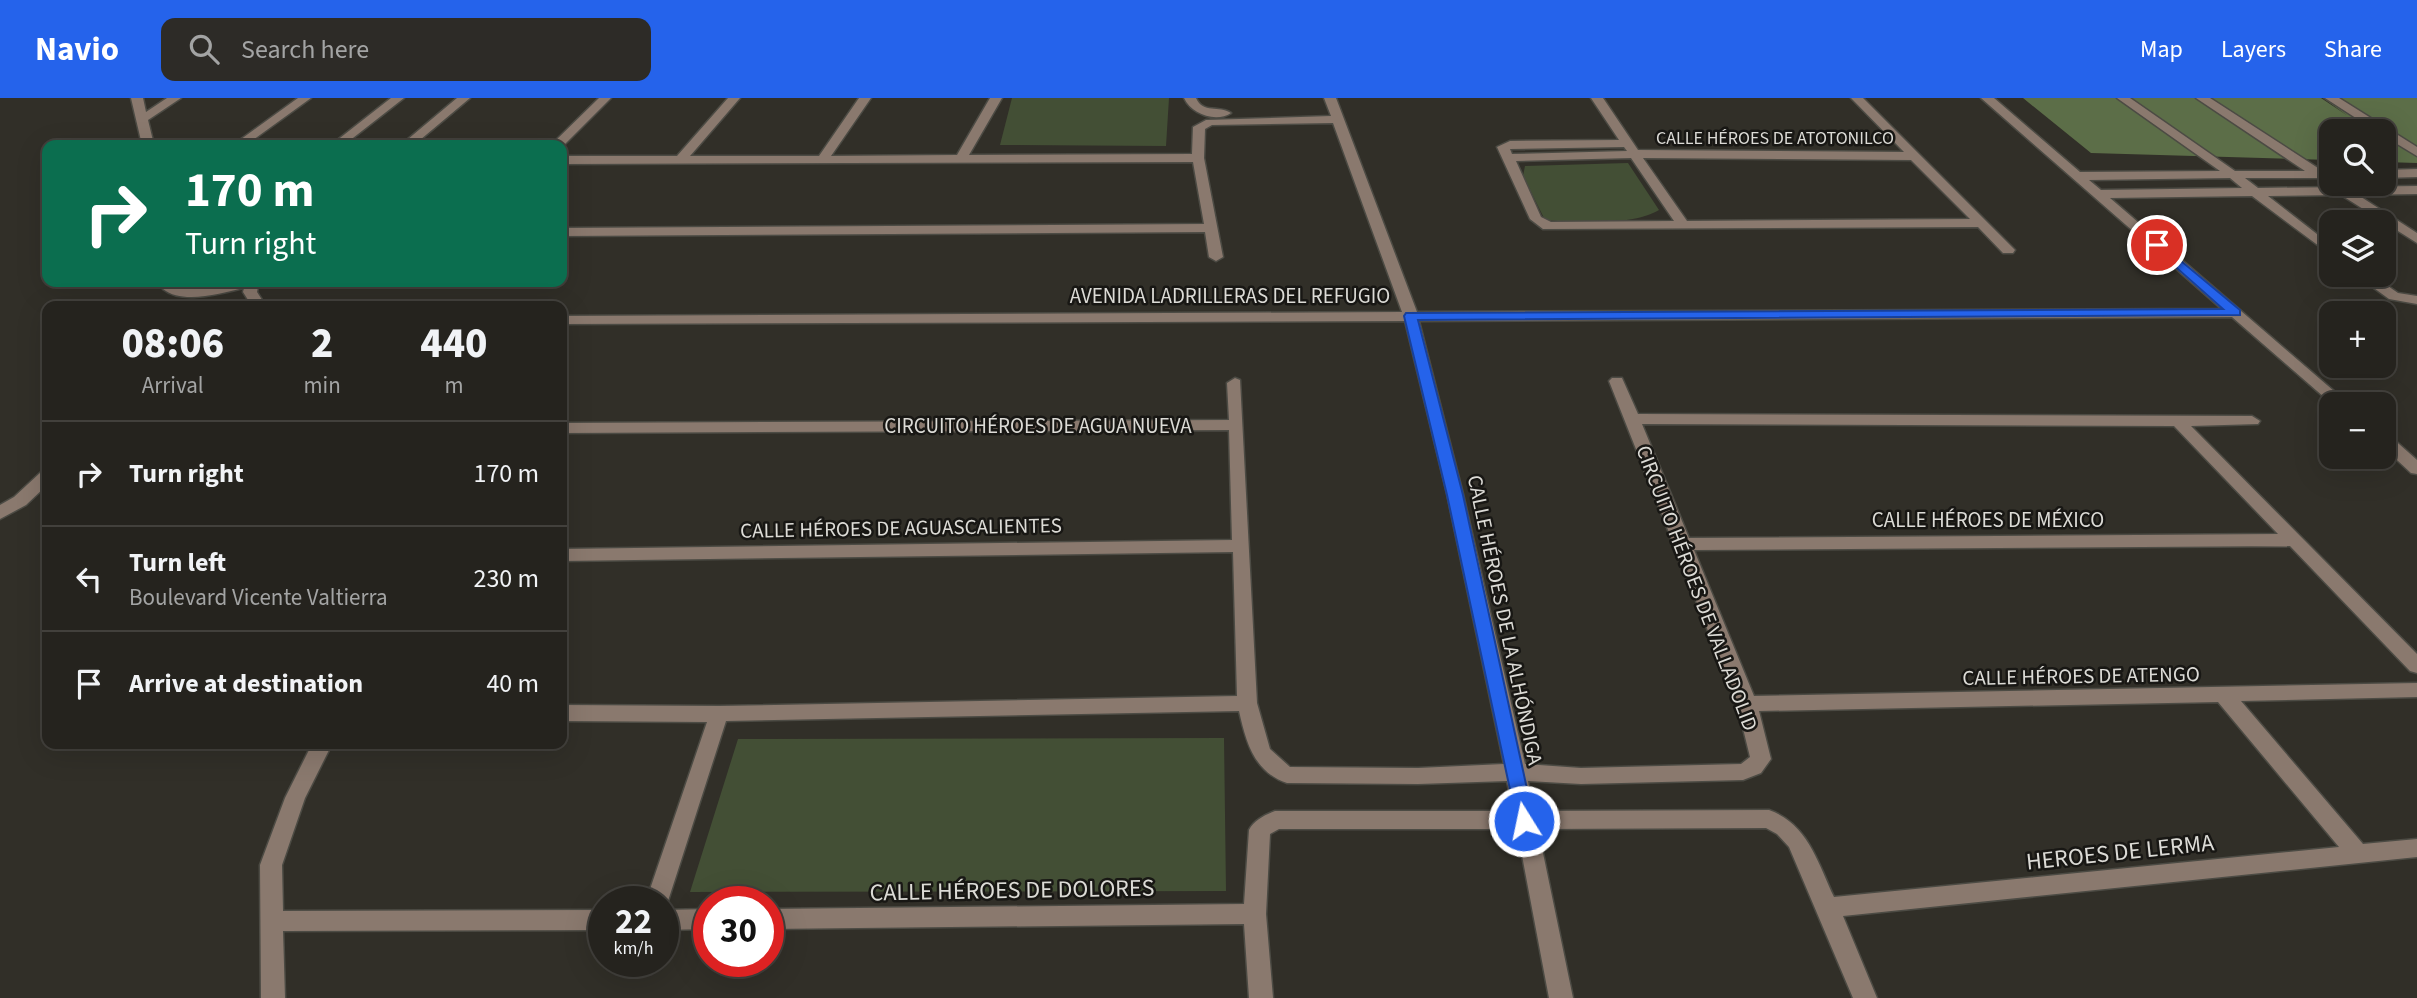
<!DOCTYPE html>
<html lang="en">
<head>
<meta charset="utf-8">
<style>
	:root { --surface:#25231e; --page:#2d2b27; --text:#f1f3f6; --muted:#a3a4a4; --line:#42403c; --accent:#2563eb }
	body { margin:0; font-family:"Source Sans 3",sans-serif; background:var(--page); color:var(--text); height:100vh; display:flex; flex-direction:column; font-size:26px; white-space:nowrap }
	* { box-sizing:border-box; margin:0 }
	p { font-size:23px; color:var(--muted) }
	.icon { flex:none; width:38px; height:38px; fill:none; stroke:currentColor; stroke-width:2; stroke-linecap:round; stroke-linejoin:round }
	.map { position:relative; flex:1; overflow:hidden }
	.drawer { position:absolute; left:42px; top:203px; width:525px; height:448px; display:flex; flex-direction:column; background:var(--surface); border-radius:14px; box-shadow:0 7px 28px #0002,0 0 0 2px var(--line) }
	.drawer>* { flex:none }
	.hud { position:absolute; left:42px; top:42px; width:525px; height:147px; border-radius:14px; box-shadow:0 7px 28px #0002,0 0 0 2px var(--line); background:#0b6e4f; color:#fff; overflow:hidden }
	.buttons { position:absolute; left:2319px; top:21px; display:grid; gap:14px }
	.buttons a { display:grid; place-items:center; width:77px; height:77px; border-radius:14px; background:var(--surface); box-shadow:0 7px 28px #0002,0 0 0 2px var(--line); font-size:35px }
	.speed { position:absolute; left:588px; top:788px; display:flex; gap:14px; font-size:35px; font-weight:700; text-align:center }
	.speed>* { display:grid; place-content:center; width:91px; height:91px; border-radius:50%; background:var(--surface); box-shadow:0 7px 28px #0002,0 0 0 2px var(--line); line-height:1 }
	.speed small { font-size:18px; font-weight:400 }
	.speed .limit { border:10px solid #d22; background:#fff; color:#111 }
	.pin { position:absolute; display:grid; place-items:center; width:60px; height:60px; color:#fff; margin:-30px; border:4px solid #fff; border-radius:50%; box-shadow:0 2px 7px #0007 }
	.me { position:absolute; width:77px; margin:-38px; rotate:350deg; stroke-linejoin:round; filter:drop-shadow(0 0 5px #0008) }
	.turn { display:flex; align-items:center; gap:24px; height:147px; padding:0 28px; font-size:32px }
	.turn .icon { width:91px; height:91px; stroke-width:2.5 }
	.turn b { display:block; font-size:49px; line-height:60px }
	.eta { display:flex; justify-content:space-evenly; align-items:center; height:119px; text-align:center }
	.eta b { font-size:42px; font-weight:800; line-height:49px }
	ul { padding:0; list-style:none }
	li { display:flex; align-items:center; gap:21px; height:105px; padding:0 28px; border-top:2px solid var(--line) }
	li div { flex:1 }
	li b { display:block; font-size:26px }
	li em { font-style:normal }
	header { display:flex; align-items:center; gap:42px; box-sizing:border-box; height:98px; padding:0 35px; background:var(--accent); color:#fff }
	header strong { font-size:33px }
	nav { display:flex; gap:38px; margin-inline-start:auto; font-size:24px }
	.search { width:490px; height:63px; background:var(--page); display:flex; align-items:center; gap:18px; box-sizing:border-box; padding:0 24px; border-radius:14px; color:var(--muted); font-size:26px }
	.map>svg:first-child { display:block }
	.green { fill:#434f35 }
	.forest { fill:#5c6e48 }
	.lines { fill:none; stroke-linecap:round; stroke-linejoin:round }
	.minor-casing { stroke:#4c4b44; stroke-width:3 }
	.minor { fill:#8a796e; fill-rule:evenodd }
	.route { fill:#2563eb; stroke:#184099; stroke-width:2 }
	.labels { text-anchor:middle; stroke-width:5; stroke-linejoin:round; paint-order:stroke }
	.far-street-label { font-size:18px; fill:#dcdbd6; stroke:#181714 }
	.street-label { font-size:21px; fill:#dcdbd6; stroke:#181714 }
	.near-street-label { font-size:24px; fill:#dcdbd6; stroke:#181714 }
</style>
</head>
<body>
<header>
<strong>Navio</strong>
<div class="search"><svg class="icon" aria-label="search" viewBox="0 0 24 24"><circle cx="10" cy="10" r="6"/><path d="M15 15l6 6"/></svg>Search here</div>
<nav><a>Map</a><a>Layers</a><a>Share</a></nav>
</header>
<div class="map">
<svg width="2417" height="900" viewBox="0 0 2417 900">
	<rect width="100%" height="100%" fill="#312f28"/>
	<!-- green -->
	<path class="green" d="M1012 0H1169L1166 48 1000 47Z
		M1628 65 1659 112C1632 128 1576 125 1545 122L1523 78 1525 68Z
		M1224 640 1226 793 690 794 738 641Z"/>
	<!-- forest -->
	<path class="forest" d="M2023 0H2321L2348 18 2323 0H2417V65L2384 64V33H2331V62L2091 55Z"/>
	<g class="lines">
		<!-- minor casing -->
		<g class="minor-casing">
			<path id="minor" d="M131 0H143L146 14 167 0H181L148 22 154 47H142Z
				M298 0H311L246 47H233Z
				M391 0H404L344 47H331Z
				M457 0H470L414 47H401Z
				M599 0H611L562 49 551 47Z
				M728 0H740L690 58H819L859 0H871L831 58 957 57 990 0H1002L969 57 1192 56 1193 29 1206 22 1331 18 1324 0H1336L1417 214 2222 211 1981 0H1994L2080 74 2220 73 2117 0H2130L2235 73H2305L2196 0H2210L2321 72H2331V80H2245L2258 90 2417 88V96L2358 97 2417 135V145L2341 97 2268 98 2331 147V157L2252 98 2110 100 2349 306H2332L2232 219 1419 223 1463 396 1525 666 1581 670 1741 666 1750 659 1737 606 1609 283 1612 280H1622L1638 316 2252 318 2260 323 2258 326 2191 328 2417 556V575L2410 573 2290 448 1694 452 1754 598 2417 585V599L2241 603 2363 746 2417 741V759L1843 818 1877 900H1853L1789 749 1777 736 1766 730 1538 731 1573 900H1549L1517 731H1279L1270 736 1266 816 1273 900H1249L1244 826 768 831V811L1244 806 1249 732C1254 722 1265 717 1275 713H1513L1507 683 1418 686 1287 685C1254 674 1246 644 1239 613L726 623 668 803 663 811V803H646L707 624 562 623V607L719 608 1237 598 1233 454 562 463V451L1232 442 1229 332 562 335V325L1229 322 1227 285 1235 280 1240 282 1257 605 1270 651 1290 669 1418 670 1504 666 1447 396 1405 223 562 226V218L1402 214 1333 25 1212 27 1205 31 1204 60 1223 159 1216 163 1209 159 1205 134 562 138V130L1204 126 1193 64 562 66V58H677ZM2230 80 2242 90 2101 92 2089 82ZM1642 326 2174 328 2278 436 1689 440ZM2218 604 2339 749 1834 799C1818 765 1808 726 1769 712L1534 713 1528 683 1581 686 1743 682 1761 675 1771 661 1759 613Z
				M1184 0H1196C1203 16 1219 7 1231 15 1216 25 1191 16 1184 0Z
				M1591 0H1603L1638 52 1904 54 1851 0H1863L2015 152 2013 155H2003L1978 129 1543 131 1530 121 1497 49 1510 43 1619 42ZM1624 49 1627 53 1512 56 1510 51ZM1631 60 1674 123 1551 124 1541 119 1516 63ZM1643 60 1911 62 1970 121 1687 123Z
				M2325 0H2339L2417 49V58L2384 38V33H2376Z
				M2417 71V79L2384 80V72Z
				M2356 177H2372L2398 195 2417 198V206L2389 201Z
				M233 184H259L257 194 266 208H252L243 194 244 190C221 195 183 207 163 191L170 187 199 191Z
				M2384 337 2390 338 2417 362V376L2411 375 2384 350Z
				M47 373V387L26 407 0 421V407L14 399 41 374Z
				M312 646H332L305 700 282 767 283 813 604 812V832L283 833 285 900H261L260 767 285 700Z
				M709 811V831L663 832V812Z"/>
		</g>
		<!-- minor -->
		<use href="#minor" class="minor"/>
	</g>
	<!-- route -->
	<path class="route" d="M2157 143 2240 212V217L1418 222 1463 397 1534 723 1531 729 1524 731 1518 729 1447 397 1404 218 1406 215 2223 211 2153 149 2151 147Z"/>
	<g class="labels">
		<!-- far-street labels -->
		<g class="far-street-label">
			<text x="1775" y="46">CALLE HÉROES DE ATOTONILCO</text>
		</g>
		<!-- street labels -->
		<g class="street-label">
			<text x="1230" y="205">AVENIDA LADRILLERAS DEL REFUGIO</text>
			<text x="1038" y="335">CIRCUITO HÉROES DE AGUA NUEVA</text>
			<text x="1988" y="429">CALLE HÉROES DE MÉXICO</text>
			<text transform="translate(901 430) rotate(-1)" y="7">CALLE HÉROES DE AGUASCALIENTES</text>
			<text transform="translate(1697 490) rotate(69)" y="7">CIRCUITO HÉROES DE VALLADOLID</text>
			<text transform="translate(1505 522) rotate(78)" y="7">CALLE HÉROES DE LA ALHÓNDIGA</text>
			<text transform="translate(2081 578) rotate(-1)" y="7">CALLE HÉROES DE ATENGO</text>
		</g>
		<!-- near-street labels -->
		<g class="near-street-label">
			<text transform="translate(2120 754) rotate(-6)" y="8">HEROES DE LERMA</text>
			<text transform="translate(1012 792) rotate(-1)" y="8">CALLE HÉROES DE DOLORES</text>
		</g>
	</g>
</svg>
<div class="buttons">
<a><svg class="icon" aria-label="search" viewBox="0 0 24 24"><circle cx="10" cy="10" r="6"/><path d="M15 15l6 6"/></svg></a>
<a><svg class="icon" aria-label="layers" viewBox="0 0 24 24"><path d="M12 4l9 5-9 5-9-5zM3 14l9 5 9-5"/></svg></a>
<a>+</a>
<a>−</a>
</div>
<div class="speed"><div>22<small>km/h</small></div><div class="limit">30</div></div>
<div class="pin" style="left:2157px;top:147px;background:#d93025"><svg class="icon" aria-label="arrive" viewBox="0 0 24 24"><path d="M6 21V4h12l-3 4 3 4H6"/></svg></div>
<svg class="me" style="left:1524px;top:723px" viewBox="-20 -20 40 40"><circle r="17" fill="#2563eb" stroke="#fff" stroke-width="3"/><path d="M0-11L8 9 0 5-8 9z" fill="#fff"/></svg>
<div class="hud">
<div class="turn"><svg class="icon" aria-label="right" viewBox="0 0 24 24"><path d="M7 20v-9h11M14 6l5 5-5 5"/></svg><div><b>170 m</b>Turn right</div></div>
</div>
<section class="drawer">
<div class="eta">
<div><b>08:06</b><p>Arrival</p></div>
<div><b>2</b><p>min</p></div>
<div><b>440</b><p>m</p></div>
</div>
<ul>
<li><svg class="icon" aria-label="right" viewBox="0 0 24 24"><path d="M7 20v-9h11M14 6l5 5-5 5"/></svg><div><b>Turn right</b></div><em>170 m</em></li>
<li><svg class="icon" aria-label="left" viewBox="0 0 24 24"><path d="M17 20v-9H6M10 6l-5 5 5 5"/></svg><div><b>Turn left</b><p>Boulevard Vicente Valtierra</p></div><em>230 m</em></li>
<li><svg class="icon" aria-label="arrive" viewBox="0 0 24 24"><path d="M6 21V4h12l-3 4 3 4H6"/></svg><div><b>Arrive at destination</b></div><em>40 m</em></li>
</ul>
</section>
</div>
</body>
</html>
